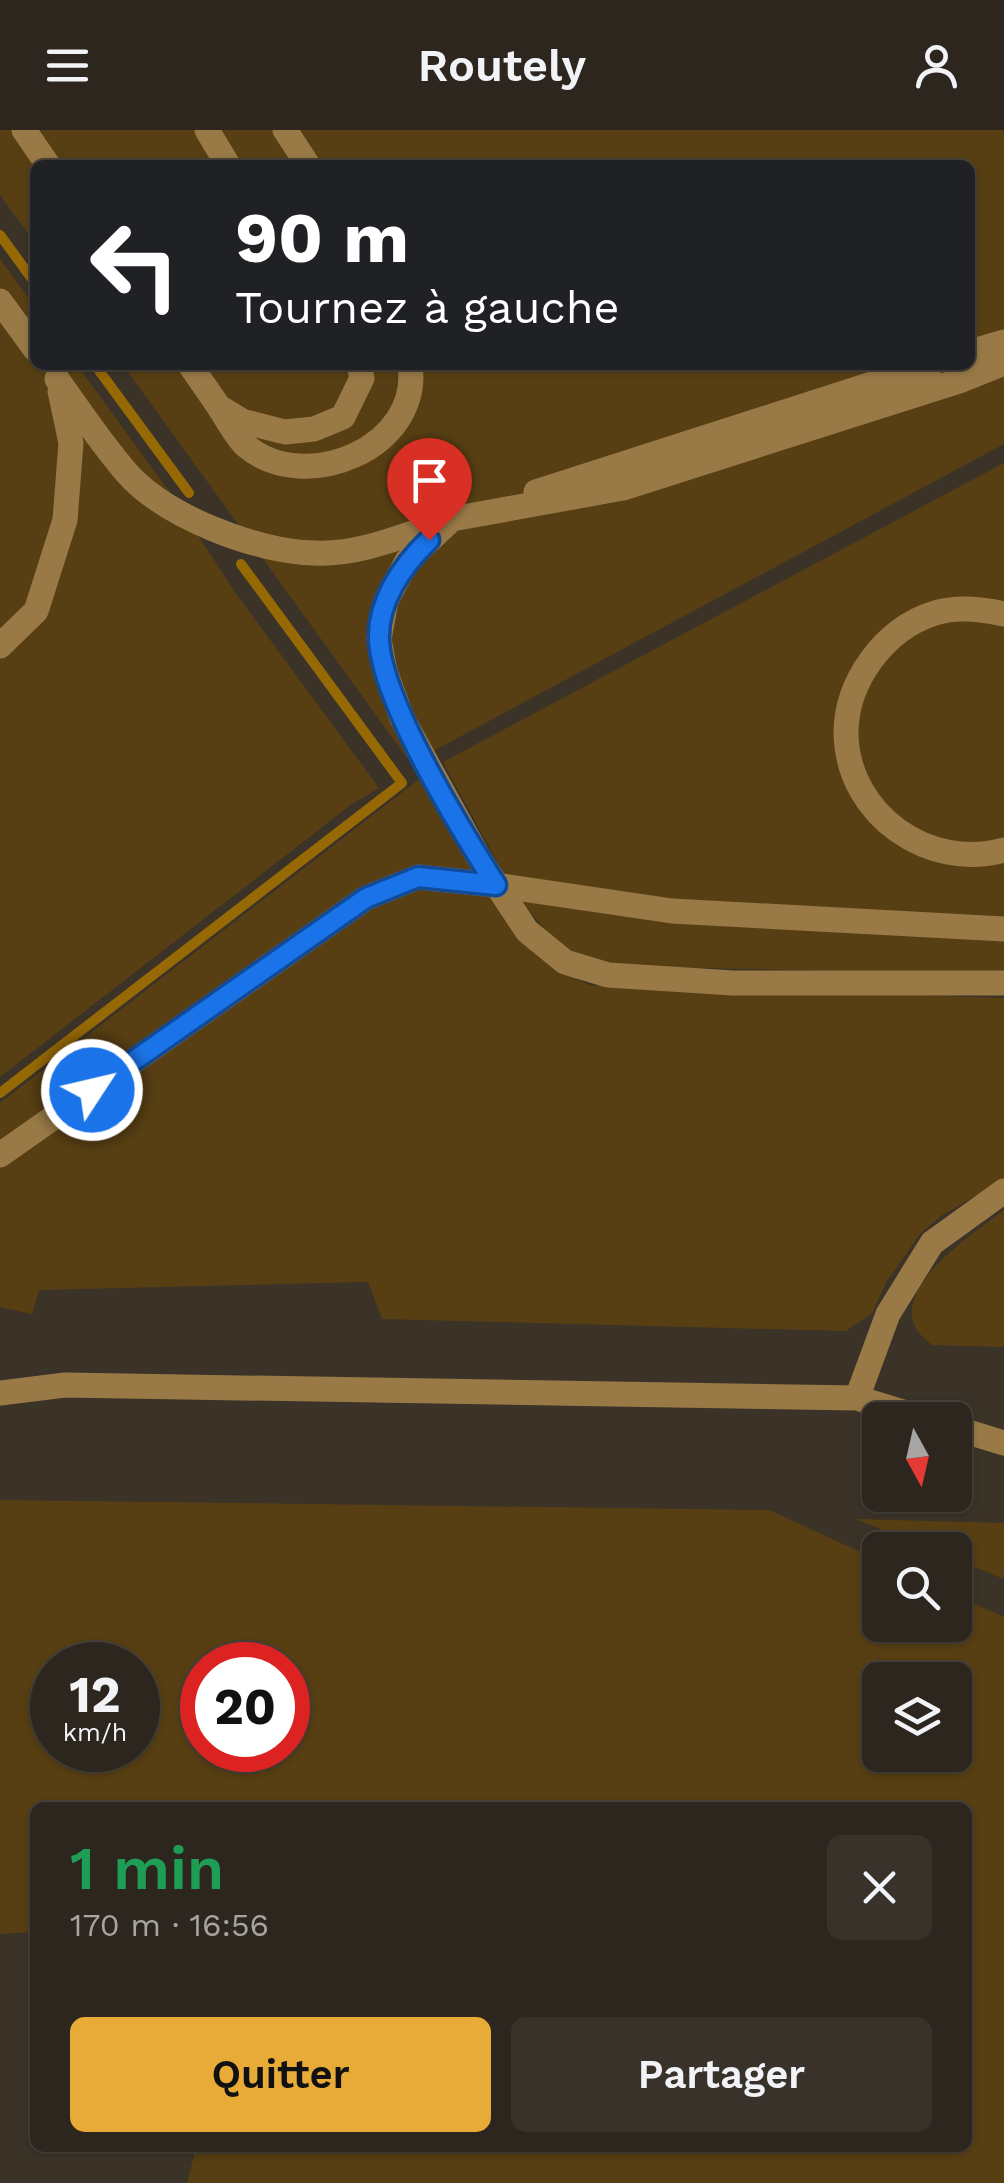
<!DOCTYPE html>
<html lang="fr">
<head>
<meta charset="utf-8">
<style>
	:root { --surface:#2c261e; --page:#38322b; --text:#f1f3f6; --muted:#a6a5a4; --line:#48433c; --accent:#e9ab38 }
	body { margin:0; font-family:"Work Sans",sans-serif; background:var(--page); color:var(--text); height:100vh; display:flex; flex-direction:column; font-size:38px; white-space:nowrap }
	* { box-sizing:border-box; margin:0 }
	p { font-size:32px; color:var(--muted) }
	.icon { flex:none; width:55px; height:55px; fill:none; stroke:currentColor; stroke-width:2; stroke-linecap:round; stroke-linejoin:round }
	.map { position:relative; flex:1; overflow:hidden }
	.side { position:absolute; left:30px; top:1672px; width:942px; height:350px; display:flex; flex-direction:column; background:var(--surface); border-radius:15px; box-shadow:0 2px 8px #0004,0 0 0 2px var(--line) }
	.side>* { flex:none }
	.top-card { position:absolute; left:30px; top:30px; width:945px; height:210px; border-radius:15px; box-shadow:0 2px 8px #0004,0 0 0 2px var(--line); background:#202124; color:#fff; overflow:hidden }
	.needle { width:65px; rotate:172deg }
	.controls { position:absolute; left:862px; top:1272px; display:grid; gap:20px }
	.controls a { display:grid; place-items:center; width:110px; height:110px; border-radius:15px; background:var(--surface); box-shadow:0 2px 8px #0004,0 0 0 2px var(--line); font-size:50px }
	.speed { position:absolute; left:30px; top:1512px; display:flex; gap:20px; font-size:50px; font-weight:700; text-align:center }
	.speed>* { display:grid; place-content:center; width:130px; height:130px; border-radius:50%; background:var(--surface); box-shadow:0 2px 8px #0004,0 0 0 2px var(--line); line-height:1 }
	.speed small { font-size:25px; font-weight:400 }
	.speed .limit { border:15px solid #d22; background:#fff; color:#111 }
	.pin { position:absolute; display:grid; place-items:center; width:85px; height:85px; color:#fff; margin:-102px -42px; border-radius:50% 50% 50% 0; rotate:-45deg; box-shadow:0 0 10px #0007 }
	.pin .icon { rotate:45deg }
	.me { position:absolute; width:110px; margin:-55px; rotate:55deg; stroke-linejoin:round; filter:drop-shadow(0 0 8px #0008) }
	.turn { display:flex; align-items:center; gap:35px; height:210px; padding:0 40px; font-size:45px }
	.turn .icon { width:130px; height:130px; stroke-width:2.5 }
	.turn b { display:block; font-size:70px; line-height:85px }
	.round { display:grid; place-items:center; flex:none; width:105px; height:105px; border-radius:15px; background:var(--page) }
	.summary { display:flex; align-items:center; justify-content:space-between; height:170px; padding:0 40px }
	h1 { font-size:60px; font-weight:600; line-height:75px; color:#1e9e55 }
	.cta { display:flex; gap:20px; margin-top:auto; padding:20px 40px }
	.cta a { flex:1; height:115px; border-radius:15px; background:var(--accent); color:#111; font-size:40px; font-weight:600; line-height:115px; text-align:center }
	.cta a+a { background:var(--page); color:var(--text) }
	header { display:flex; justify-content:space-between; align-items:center; height:130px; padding:0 40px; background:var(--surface); font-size:45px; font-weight:600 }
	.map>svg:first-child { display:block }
	.green { fill:#583f13; fill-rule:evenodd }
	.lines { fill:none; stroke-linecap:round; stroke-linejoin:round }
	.stream { stroke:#966904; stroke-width:10 }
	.minor { stroke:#997a47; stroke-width:25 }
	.route-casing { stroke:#114b97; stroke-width:25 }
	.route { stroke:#1a73e8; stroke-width:18 }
</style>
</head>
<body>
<header><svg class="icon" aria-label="menu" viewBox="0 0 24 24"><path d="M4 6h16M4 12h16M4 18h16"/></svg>Routely<svg class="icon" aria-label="person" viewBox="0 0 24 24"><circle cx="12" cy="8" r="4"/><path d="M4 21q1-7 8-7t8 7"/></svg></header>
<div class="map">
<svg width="1004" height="2053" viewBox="0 0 1004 2053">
	<rect width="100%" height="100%" fill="#3b3328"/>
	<!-- green -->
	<path class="green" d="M0 0H1004V314L437 619 407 628 123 235H970V35H35V113L0 65Z
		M0 129 35 177V235H77L171 364 237 465 379 658 352 674 0 947Z
		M1004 333V844L601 836 563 821 526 777 500 737 443 632Z
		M422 647 505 791 561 840 589 855 1004 868V1049L941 1086 920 1104 887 1151 872 1183 846 1201 382 1189 368 1152 39 1160 32 1184 0 1177V973Z
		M1004 1080V1217L932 1215C925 1209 915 1201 913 1191 901 1150 977 1101 1004 1080Z
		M0 1370 769 1380 880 1431V1495H955V1465L1004 1487V2053H187L196 2018H968V1678H35V1802L0 1804ZM52 1535H138V1620H52ZM202 1535H288V1620H202ZM880 1550H955V1625H880Z
		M856 1389 1004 1393V1449L955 1429V1420H932Z"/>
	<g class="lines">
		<!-- stream -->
		<path class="stream" d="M0 105 35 153
			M95 235 189 363
			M0 963 402 653 241 434"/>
		<!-- minor -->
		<path class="minor" d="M24 0 48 35
			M207 0 228 35
			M285 0 308 35
			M0 171 35 219
			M970 222 1004 212
			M1004 233 962 250 623 358 452 389 407 431 386 471 379 509 385 541 402 588 479 728 527 801 565 832 608 845 733 853H1004
			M190 235 219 277 242 291 285 302 314 299 343 287 362 248 359 235
			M57 249C79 280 101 313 126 342 164 386 256 422 314 423 358 425 400 407 441 393
			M219 277C227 289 236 307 246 316 306 366 422 317 410 235
			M536 362 931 235
			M1004 484C982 479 958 476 935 483 884 499 845 552 846 606 849 686 930 741 1004 720
			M0 516 36 481 65 390 71 313 60 261
			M0 1025 366 768 418 747 496 755 672 781 1004 799
			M0 1263 65 1255 857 1268 929 1290
			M857 1268 888 1184 932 1113 1004 1061
			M955 1298 1004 1313"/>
	</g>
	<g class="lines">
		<!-- route casing -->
		<g class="route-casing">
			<path id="route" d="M92 960 366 768 418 747 496 755C461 700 383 573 379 511 377 472 402 436 429 410"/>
		</g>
		<!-- route -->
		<use href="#route" class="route"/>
	</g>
</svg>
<div class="controls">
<a><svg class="needle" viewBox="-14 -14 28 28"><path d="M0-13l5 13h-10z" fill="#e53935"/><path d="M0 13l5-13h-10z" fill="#a6a5a4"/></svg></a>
<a><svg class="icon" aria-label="search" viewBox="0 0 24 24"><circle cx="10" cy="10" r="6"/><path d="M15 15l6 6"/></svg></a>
<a><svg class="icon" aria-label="layers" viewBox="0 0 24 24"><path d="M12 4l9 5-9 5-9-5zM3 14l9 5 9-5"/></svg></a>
</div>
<div class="speed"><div>12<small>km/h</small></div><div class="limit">20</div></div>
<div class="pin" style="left:429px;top:410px;background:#d93025"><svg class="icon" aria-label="arrive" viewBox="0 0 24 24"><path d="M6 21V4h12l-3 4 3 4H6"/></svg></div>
<svg class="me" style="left:92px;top:960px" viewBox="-20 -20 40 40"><circle r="17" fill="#1a73e8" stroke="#fff" stroke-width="3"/><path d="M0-11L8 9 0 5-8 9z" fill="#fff"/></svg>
<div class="top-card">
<div class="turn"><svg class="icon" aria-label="left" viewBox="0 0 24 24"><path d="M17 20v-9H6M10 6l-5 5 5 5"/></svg><div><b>90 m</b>Tournez à gauche</div></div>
</div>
<section class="side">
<div class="summary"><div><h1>1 min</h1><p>170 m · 16:56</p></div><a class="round"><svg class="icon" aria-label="close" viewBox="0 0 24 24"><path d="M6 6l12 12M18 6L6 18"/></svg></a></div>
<div class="cta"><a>Quitter</a><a>Partager</a></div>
</section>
</div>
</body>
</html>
